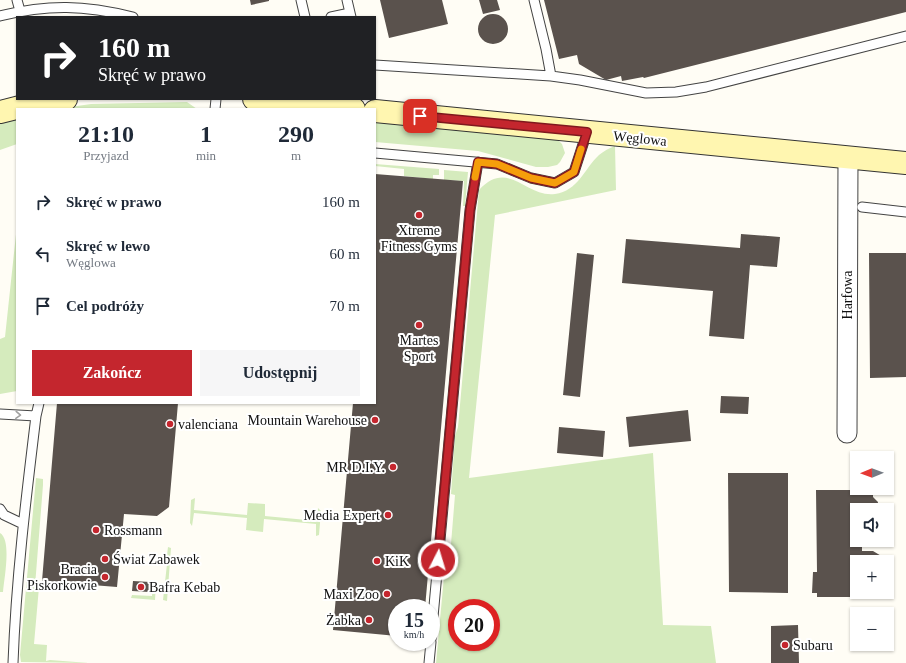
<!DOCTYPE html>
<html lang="pl">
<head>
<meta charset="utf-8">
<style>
	:root { --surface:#fff; --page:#f6f6f7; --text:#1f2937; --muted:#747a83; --accent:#c4262e }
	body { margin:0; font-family:Georgia,serif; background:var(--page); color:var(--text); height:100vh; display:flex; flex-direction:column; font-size:15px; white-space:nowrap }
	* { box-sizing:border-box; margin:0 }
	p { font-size:13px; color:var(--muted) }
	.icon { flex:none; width:22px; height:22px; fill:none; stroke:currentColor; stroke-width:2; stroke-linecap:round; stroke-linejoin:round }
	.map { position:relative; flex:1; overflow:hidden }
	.side { position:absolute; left:16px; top:108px; width:360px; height:296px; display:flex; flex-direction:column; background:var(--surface); border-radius:0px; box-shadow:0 1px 3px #0004 }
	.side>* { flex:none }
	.guide { position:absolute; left:16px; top:16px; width:360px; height:84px; border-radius:0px; box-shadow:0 1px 3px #0004; background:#202124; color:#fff; overflow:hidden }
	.needle { width:26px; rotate:269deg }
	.tools { position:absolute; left:850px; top:451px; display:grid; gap:8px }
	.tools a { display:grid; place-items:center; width:44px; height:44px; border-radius:0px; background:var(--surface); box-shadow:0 1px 3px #0004; font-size:20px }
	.speed { position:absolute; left:388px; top:599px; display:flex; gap:8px; font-size:20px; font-weight:700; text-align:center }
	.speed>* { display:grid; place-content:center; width:52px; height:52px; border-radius:50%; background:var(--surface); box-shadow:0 1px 3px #0004; line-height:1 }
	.speed small { font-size:10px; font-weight:400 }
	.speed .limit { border:6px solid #d22; background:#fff; color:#111 }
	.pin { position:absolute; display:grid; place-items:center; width:34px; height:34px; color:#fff; margin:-17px; border-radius:8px; box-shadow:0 2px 6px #0006 }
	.me { position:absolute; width:44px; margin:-22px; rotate:5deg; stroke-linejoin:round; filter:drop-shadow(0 0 3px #0008) }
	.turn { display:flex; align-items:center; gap:14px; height:84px; padding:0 16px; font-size:18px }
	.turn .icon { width:52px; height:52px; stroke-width:2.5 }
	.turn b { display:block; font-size:28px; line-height:34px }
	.eta { display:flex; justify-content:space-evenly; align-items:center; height:68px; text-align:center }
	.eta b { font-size:24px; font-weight:700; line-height:28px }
	.cta { display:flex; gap:8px; margin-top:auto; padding:8px 16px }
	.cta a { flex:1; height:46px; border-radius:0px; background:var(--accent); color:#fff; font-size:16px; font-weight:700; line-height:46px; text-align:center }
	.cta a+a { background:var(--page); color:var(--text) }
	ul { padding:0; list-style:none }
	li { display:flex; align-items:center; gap:12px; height:52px; padding:0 16px }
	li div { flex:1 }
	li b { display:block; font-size:15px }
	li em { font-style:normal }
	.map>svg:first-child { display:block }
	.green { fill:#d5ebbd; fill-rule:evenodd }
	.building { fill:#5a524d }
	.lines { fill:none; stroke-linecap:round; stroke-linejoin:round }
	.lane-casing { stroke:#444; stroke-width:11 }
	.street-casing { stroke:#444; stroke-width:21 }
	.secondary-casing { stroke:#333; stroke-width:24 }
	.lane { stroke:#fff; stroke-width:9 }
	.street { stroke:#fff; stroke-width:19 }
	.secondary { stroke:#fff6b0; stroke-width:22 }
	.oneway { stroke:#a0a0a0 }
	.route-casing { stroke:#7f191e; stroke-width:10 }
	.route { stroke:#c4262e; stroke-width:7 }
	.slow { stroke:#f59e0b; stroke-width:7 }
	.poi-dot { fill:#c4262e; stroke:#fff; stroke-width:1.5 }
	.labels { text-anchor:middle; stroke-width:4; stroke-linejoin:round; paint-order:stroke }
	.street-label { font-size:14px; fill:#111; stroke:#fff }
	.poi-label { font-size:14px; fill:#111; stroke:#fff; text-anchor:end }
</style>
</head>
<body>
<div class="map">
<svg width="906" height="663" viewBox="0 0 906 663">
	<rect width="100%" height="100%" fill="#fffdf5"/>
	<!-- green -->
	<path class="green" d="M187 102 197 109H56L91 104Z
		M17 117V144L0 150V121Z
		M375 120 557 139 562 144 565 153 560 162 557 165 548 167H536L478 151 375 142Z
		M615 146 616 190 495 215 469 478 653 453 663 625 711 626 716 663H436L447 544H451L455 495 451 494 455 436 458 427 460 405 479 190C508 158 526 198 555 194 578 191 584 169 599 155 604 151 609 148 615 146ZM457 608H491V642H457Z
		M375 164 439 169V175H433V179L404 176V169L375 166Z
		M444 170 468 172 465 206H463L464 181 444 180Z
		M17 225V391L0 394V339L5 337Z
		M36 478 43 479V485L35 586 39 587 34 644 47 645 46 661 50 660 89 663 21 662 20 655Z
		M195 498 194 510 247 515 248 503 265 504V516L317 521 318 508 321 511 319 535 316 536V524L264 519 263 532 246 530 247 518 194 513 192 526 190 523 191 500Z
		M0 533C12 540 4 579 3 592H0Z
		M168 547 171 548 167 601 163 600 167 564 166 563Z
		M153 581 156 582 155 600 131 598 132 595 152 596Z"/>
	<!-- building -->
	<path class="building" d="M250 0H269V1L251 5Z
		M380 0H442L448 24 389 38Z
		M479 0H497L500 10 483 14Z
		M544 0H906V12L644 78 643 77 622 81 621 76 606 80 579 64 577 55 559 59Z
		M478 29a15 15 0 1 1 30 0a15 15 0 1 1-30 0Z
		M375 174 463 181 425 608H397V636L333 630 353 403H375Z
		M741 234 780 237 777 267 750 265 744 339 709 336 713 291 622 283 626 239 740 248Z
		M577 253 594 255 580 397 563 395Z
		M869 253H906V377L870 378Z
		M721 396 749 397 748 414 720 413Z
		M57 403H178L169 507 157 516 124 514 117 587 42 581Z
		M688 410 691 441 629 447 626 417Z
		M559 427 605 431 603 457 557 453Z
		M728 473H788V593L729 592Z
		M816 490H873V497L878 502 877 510H857V540H862V551H873L883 557 886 562H857V592H863V597H817V593H812L813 572H817Z
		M887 564 888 566 889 578 887 581Z
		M133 581 150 582 149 592 132 591Z
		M864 592H876L873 594 864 593Z
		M798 625 799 663H771V626Z"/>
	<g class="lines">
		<!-- lane casing -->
		<g class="lane-casing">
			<path id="lane" d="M17 0 20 11
				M301 0 305 17
				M347 0 351 17
				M534 0 546 49 551 76
				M0 16C49 4 84 5 133 17
				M331 17 350 13
				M375 65 551 76 580 80 646 93 676 92 706 87 906 36
				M215 109 216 99
				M375 153 497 164 531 178 555 183 574 172 587 132
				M862 207 906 212
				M0 414 36 416
				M0 509 4 515 23 524
				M431 639 470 210 478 162
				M13 663C16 580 26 498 36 416L39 403
				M429 663 431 642"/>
		</g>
		<!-- street casing -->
		<g class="street-casing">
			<path id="street" d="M847 433 848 158"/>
		</g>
		<!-- secondary casing -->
		<g class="secondary-casing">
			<path id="secondary" d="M254 99 354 109
				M375 111 906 163
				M0 112 28 105 66 99"/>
		</g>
		<!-- lane -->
		<use href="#lane" class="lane"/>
		<!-- street -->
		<use href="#street" class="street"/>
		<!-- secondary -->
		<use href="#secondary" class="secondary"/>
	</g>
	<!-- one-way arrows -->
	<defs><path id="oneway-chevron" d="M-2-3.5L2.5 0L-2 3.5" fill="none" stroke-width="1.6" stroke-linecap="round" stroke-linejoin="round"/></defs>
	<use class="oneway" href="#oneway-chevron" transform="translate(18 415) rotate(3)"/>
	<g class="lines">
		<!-- route casing -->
		<g class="route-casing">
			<path id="route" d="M420 116 587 132 574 172 555 183 531 178 497 164 478 162 470 210 438 560"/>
		</g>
		<!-- route -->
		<use href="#route" class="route"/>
		<!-- slow -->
		<path class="slow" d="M475 177 478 162 497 164 531 178 555 183 574 172 581 149"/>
	</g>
	<!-- markers -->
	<g class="poi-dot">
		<circle cx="419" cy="215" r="4"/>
		<circle cx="419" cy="325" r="4"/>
		<circle cx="375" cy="420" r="4"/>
		<circle cx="170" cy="424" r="4"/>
		<circle cx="393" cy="467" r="4"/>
		<circle cx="388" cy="515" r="4"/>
		<circle cx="96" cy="530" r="4"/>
		<circle cx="105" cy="559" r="4"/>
		<circle cx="377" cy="561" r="4"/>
		<circle cx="105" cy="577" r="4"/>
		<circle cx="141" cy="587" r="4"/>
		<circle cx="387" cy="594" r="4"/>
		<circle cx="369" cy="620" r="4"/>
		<circle cx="785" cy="645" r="4"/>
	</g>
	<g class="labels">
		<!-- street labels -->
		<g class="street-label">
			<text transform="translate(640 138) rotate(6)" y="5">Węglowa</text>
			<text transform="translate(847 295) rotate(-90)" y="5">Harfowa</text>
		</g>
		<!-- poi labels -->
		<g class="poi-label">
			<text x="419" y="235" text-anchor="middle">Xtreme<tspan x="419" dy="16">Fitness Gyms</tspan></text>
			<text x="419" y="345" text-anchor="middle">Martes<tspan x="419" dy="16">Sport</tspan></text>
			<text x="367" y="425">Mountain Warehouse</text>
			<text x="178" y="429" text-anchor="start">valenciana</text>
			<text x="385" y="472">MR D.I.Y.</text>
			<text x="380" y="520">Media Expert</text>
			<text x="104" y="535" text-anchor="start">Rossmann</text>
			<text x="113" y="564" text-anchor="start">Świat Zabawek</text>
			<text x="385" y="566" text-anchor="start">KiK</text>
			<text x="97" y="574">Bracia<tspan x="97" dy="16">Piskorkowie</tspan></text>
			<text x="149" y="592" text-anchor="start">Bafra Kebab</text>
			<text x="379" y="599">Maxi Zoo</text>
			<text x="361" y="625">Żabka</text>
			<text x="793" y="650" text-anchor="start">Subaru</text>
		</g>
	</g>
</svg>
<div class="tools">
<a><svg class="needle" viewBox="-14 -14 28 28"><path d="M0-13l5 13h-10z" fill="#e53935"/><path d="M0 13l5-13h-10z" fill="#747a83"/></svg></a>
<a><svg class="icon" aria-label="sound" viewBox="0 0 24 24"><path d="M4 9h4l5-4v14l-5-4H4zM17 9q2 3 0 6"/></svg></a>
<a>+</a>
<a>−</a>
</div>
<div class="speed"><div>15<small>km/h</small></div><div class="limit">20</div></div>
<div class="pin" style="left:420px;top:116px;background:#d93025"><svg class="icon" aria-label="arrive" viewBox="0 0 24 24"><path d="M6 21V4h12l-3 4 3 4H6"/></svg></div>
<svg class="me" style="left:438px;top:560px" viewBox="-20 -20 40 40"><circle r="17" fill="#c4262e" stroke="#fff" stroke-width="3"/><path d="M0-11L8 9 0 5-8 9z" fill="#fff"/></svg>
<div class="guide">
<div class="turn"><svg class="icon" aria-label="right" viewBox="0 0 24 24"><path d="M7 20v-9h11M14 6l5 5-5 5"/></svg><div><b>160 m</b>Skręć w prawo</div></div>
</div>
<section class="side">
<div class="eta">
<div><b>21:10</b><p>Przyjazd</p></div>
<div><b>1</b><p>min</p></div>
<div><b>290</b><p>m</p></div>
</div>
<ul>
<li><svg class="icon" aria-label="right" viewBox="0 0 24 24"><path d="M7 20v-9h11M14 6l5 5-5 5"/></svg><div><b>Skręć w prawo</b></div><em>160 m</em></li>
<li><svg class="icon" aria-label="left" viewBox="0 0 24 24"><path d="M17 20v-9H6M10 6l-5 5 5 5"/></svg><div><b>Skręć w lewo</b><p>Węglowa</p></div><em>60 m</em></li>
<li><svg class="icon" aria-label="arrive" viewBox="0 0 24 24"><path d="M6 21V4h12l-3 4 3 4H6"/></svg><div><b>Cel podróży</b></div><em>70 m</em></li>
</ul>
<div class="cta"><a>Zakończ</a><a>Udostępnij</a></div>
</section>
</div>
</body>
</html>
